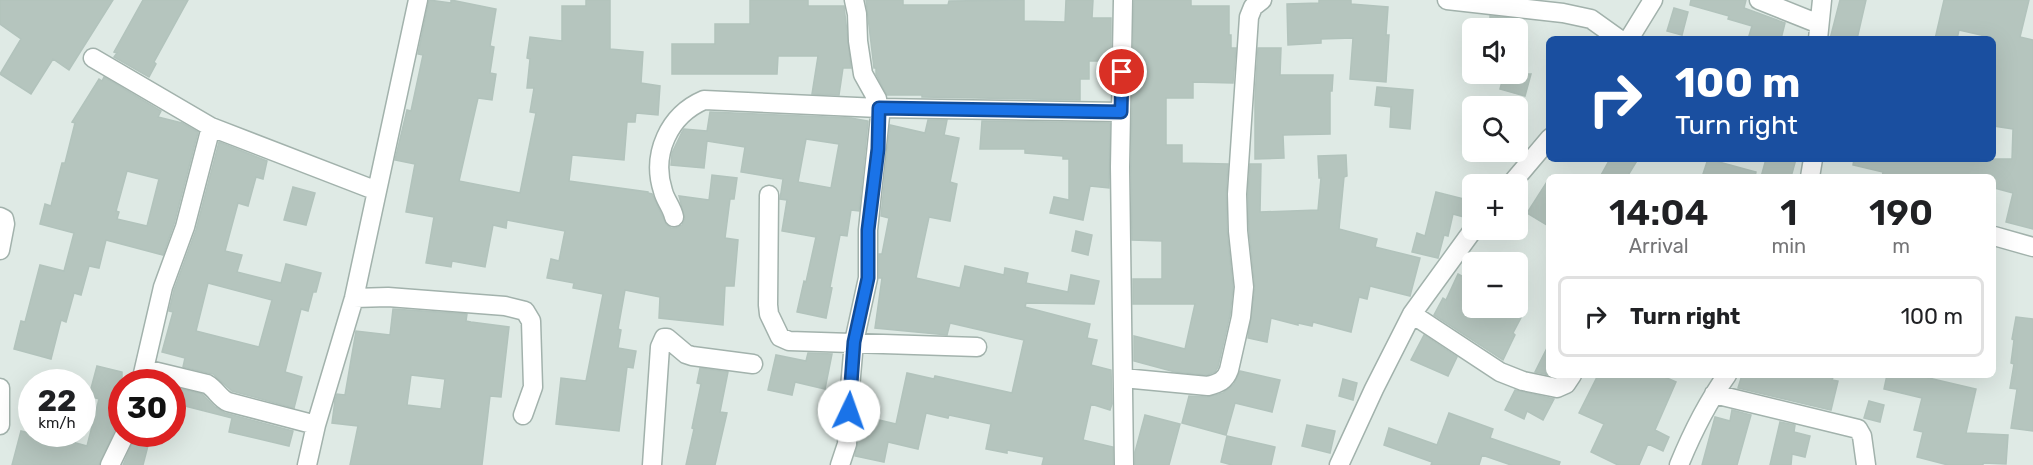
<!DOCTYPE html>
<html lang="en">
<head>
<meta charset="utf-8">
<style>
	:root { --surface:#fff; --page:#f2f2f2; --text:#202124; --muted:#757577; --line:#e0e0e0 }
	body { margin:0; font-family:Rubik,sans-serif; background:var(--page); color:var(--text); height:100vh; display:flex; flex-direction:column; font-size:22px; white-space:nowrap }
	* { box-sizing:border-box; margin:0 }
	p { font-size:20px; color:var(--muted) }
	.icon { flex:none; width:33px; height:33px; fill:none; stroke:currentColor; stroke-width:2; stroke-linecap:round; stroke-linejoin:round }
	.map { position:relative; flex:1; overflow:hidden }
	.panel { position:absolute; left:1546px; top:174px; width:450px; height:204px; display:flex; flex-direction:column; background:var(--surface); border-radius:9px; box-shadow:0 6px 24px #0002 }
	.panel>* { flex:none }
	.guide { position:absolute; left:1546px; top:36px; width:450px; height:126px; border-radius:9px; box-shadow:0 6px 24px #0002; background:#1a4fa0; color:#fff; overflow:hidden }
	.fabs { position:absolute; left:1462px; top:18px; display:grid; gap:12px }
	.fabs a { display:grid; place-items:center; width:66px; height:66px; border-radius:9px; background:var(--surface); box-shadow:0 6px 24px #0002; font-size:30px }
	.speed { position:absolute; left:18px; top:369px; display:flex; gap:12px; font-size:30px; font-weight:700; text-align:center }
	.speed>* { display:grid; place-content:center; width:78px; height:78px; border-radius:50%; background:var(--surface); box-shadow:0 6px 24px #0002; line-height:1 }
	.speed small { font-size:15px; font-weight:400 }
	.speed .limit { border:9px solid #d22; background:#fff; color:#111 }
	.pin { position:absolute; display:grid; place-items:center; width:51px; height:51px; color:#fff; margin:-26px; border:3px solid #fff; border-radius:50%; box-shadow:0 2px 6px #0007 }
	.me { position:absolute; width:66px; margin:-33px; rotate:3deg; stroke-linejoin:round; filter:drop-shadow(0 0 4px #0008) }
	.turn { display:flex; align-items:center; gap:21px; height:126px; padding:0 30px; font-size:27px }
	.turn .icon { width:78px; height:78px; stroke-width:2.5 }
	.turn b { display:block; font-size:42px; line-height:51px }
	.eta { display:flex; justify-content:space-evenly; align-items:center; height:102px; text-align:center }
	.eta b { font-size:36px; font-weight:600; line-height:42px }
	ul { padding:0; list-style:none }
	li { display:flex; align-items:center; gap:18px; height:81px; margin:0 12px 9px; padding:0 18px; border:3px solid var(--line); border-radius:9px }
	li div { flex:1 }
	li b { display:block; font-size:22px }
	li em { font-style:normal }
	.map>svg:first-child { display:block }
	.building { fill:#b5c5be; stroke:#b2c3bc; stroke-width:1.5; fill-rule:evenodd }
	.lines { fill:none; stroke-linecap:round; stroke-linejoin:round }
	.minor-casing { stroke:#a2b2ac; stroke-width:21 }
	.minor { stroke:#fff; stroke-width:18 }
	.route-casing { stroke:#114b97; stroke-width:15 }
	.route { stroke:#1a73e8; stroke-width:10 }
</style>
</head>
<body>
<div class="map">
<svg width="2033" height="465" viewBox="0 0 2033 465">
	<rect width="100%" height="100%" fill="#dfeae5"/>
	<!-- building -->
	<path class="building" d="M0 0H113L69 70 53 59 31 94 0 74 21 39 0 24Z
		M143 0H188L154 62 156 64 149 77 114 57 117 53 114 52Z
		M429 0 451 3V0L496 9 490 46 494 47 490 73 496 74 492 100 478 98 459 181 520 193 536 113 530 112 534 88H527L530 59 527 58 530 37 562 41V6H586V0H610V49L643 52 641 83 660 86 658 115 636 113 635 122H627L624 160 572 155 569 181 648 192V193L652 194 666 224 671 228H676L682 225 685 219 679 196 709 200 712 175 737 178 734 199H730L725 238 738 240 734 286H725L723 325 659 318 660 297 625 290 618 329 621 330 618 348 636 351 633 368 627 367 619 431 556 424 561 378 586 381 603 294 573 288 574 283 547 278 551 259 559 261 565 231 507 220 506 228 493 225 485 267 452 261 451 267 426 263 434 217 406 212 415 164 395 160 407 110 411 111 423 55 418 54Z
		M750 0H808V6H844L851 68H843L839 95 812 94 818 56H778L777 74H672V44H715V24H750Z
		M866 0H903V5H948L949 1 1024 0V21L1065 22 1066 0H1093L1092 18H1111V61H1089V79H1080V100L922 97V95H887L876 74V68H874Z
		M1134 0H1191V6H1229V35H1231V48H1236L1233 83 1193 82V98H1166V145H1182V163L1228 164 1226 194 1227 231 1233 287 1230 315 1218 367 1215 372 1207 375 1175 372 1134 361V336L1185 349 1195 304H1133V279H1162V241L1132 240 1131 167Z
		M1319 0H1351V4L1388 7 1386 35H1389L1386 82 1350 79 1353 38 1321 39V43L1288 45 1287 4 1319 3Z
		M1691 0H1746L1744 8 1785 23 1781 39H1748L1752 26 1728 19 1729 16 1690 5Z
		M1840 0H1866L1857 39H1830Z
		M1944 0H2029L2020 37 2033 40V229L2006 222 2013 193 1994 188V177H1882L1883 172 1853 165 1854 159H2012L2013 129 1994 126V38L1959 30 1957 39H1935Z
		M1674 8 1688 12 1682 35 1667 31Z
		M1490 16 1517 19 1516 28H1499L1500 23 1490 22Z
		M1258 48H1281L1280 75H1333L1332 91H1330V134L1283 135 1284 158 1255 159V97Z
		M1504 74H1531L1525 96 1500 89Z
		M104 77 161 111 158 117 182 123 198 132 174 224 163 255 106 240 99 268 89 266 81 295 74 293 66 322 61 320 51 359 14 349 21 321 25 322 40 265 64 271 74 233 40 224 45 204 51 206 62 163H65L75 123 72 122 99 79 102 81ZM127 171 159 179 147 226 117 219 119 212 116 211Z
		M1377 87 1413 90 1410 129 1390 127 1391 107 1375 105Z
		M710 112 851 118 868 121 859 211 851 210 847 236 840 235 830 287 832 288 826 318 797 312 804 281 806 282 816 237 782 231 787 200 780 199 783 179 741 172 745 147 707 141 704 168 671 165 672 153 682 132 684 129 707 131ZM806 139 839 144 831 188 798 182Z
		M928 120H947L944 135 959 138 950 182 957 184 950 221 929 217 916 278 960 288 965 266 1004 275 1005 268 1028 273 1026 283 1068 292 1071 275 1099 281 1094 304 1026 303 1025 307 1090 324 1087 338 1097 340 1091 365 1111 370 1112 404 1110 410 1091 404 1083 440 1113 447V465H1042L1044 457 1007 450V453L986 449 991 424 949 415 948 418 926 413 918 449 888 442 884 462 855 456 862 416 896 424 907 373 934 379 935 376 1012 393 1024 340 950 323 947 335 875 328 882 278H879V254H882L889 218 881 216 890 125 925 133Z
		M982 121 1110 123 1109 188 1090 186 1083 220 1050 213 1054 197 1069 200V159H1063V156L1025 153V149H980Z
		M219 142 267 161 263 179 256 177 248 206 238 203 225 251 242 255 237 272 281 283 286 264 321 273 316 292H313L308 311 301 309 285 372 302 377 294 408 232 391 213 374 183 367 185 358 162 352 173 312 169 311 174 290 196 230ZM208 283 272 300 259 347 196 331Z
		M1346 155 1347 176 1344 177 1339 229 1377 239 1375 247 1420 258 1410 296 1370 286 1367 299 1359 297 1351 332 1313 322 1312 326 1298 323V325L1271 318 1267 342 1248 338 1255 288 1249 230 1248 194 1250 164H1261L1260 212 1318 210 1321 178H1319L1318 156Z
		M1610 159H1638L1627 177H1600Z
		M1708 159 1756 172 1755 177H1702Z
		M1766 159H1796L1791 177H1761Z
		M1550 177V227L1527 213Z
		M293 187 315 193 306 225 284 220Z
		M1436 192 1468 200 1464 217 1453 214 1448 236 1444 235 1438 258 1412 252 1417 233 1425 236Z
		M1076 231 1092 235 1088 255 1072 251Z
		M1458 274 1473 282V308H1526L1513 333 1515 335 1503 360 1434 315 1443 298 1446 300Z
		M393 309 467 314 466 321 471 322 509 327 501 397 490 396 482 465H350L358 426 332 423 335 400 337 394 345 395 356 331 390 335ZM411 375 445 379 441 409 407 405Z
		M2016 317 2033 319V431L2011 428 2017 389 2010 388 2014 364 2011 363 2014 340 2012 339Z
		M1424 335 1457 357 1448 376 1411 360Z
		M1550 342V375L1535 372Z
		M808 353 832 354 825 389 795 382 792 395 768 390 776 355 806 361Z
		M97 366 122 372V424L115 429 99 465H12L21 431 71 444 72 442 87 446 99 399 89 396Z
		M700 368 728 372 720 412 727 413 715 465H686L694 429 692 428 701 384 697 383Z
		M1240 371 1280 380 1272 412 1235 403 1226 435 1182 423 1189 396 1207 397 1223 393 1234 384Z
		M1598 375H1660L1676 382 1655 430 1669 437 1663 451 1648 444 1639 465H1618L1591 452 1604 424 1579 413Z
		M1742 375H1834L1832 380 1838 381 1831 410 1738 388Z
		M1887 375H1916L1976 389 1966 433 2008 435 2006 464 1983 463V465H1948L1917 457 1923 432 1914 430 1922 398 1884 389Z
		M1343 379 1357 383 1353 400 1339 396Z
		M177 388 202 394 215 407 225 413 293 431 289 446 229 432 232 418 173 403Z
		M1515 390 1554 399 1543 420 1527 411 1524 419 1505 410Z
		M1869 401 1884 405 1880 422 1864 418Z
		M1732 410 1751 415 1737 465H1702L1715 417 1730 421Z
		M1449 413 1493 429 1490 438 1560 462 1559 465H1511L1482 455 1479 465H1431L1432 462 1384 445 1389 428 1437 445Z
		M1145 415 1180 424 1169 465H1135V452Z
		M1780 422 1795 425 1794 432 1810 436 1805 457 1792 454 1791 465H1770Z
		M1307 425 1335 431 1330 453 1302 446Z
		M136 434H151L143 465H123Z
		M1227 436 1275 447 1271 465H1232L1221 462Z"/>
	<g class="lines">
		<!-- minor casing -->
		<g class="minor-casing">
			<path id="minor" d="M1123 0 1120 167 1124 465
				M1447 0 1563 13 1591 19 1619 39
				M1759 0 1819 24
				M1629 39 1653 0
				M1818 39 1822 0
				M93 58 211 127 377 191
				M1810 177 1813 159
				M1511 184 1550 138
				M769 195 768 305 769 314 780 337 789 341 977 347
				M0 217 4 219 5 224 0 250
				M674 217C672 207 665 200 663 191 651 154 669 115 704 100L879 108 1121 112
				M1994 236 2033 247
				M354 298 388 297 505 306 525 311 531 321 533 387 523 415
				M1412 314 1500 372 1523 381 1557 388 1566 384 1572 375
				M145 369 207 384C216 389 219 398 228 402L316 425
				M1123 378 1208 386C1219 383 1225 381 1229 370L1241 317 1244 287 1238 231 1237 194 1249 17 1253 7 1262 0
				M141 382 163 287 185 227 211 127
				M0 388V425
				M1714 394 1858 429 1862 436 1866 465
				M110 465 125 434
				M307 465 316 425 354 298 418 0
				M652 465 660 347 664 338H667L686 354 692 356 753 364
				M840 465 847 444 849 399 854 342 868 278V230L880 116 877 99 863 74 858 41 857 14 854 0
				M1339 465 1374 389 1412 314 1473 230
				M1679 465C1692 433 1707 403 1727 375"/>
		</g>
		<!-- minor -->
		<use href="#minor" class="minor"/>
	</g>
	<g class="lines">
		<!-- route casing -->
		<g class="route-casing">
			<path id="route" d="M849 411 854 342 868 278V230L878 149 879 108 1121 112 1122 72"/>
		</g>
		<!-- route -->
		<use href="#route" class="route"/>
	</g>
</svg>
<div class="fabs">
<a><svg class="icon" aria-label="sound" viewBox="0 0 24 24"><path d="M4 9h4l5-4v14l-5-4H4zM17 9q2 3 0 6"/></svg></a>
<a><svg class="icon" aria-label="search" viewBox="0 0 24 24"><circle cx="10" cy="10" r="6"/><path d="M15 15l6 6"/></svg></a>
<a>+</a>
<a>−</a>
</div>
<div class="speed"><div>22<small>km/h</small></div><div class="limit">30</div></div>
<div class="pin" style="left:1122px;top:72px;background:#d93025"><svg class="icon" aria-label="arrive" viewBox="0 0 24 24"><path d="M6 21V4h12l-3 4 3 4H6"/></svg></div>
<svg class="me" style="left:849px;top:411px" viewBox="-20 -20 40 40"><circle r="19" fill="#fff"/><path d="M0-13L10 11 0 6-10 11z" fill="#1a73e8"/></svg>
<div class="guide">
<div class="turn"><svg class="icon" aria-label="right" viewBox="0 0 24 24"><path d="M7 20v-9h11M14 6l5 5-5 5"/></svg><div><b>100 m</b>Turn right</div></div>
</div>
<section class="panel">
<div class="eta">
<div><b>14:04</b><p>Arrival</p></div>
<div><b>1</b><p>min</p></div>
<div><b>190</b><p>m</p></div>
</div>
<ul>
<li><svg class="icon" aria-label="right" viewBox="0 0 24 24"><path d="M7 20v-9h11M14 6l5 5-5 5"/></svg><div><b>Turn right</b></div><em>100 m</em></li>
</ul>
</section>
</div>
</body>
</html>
